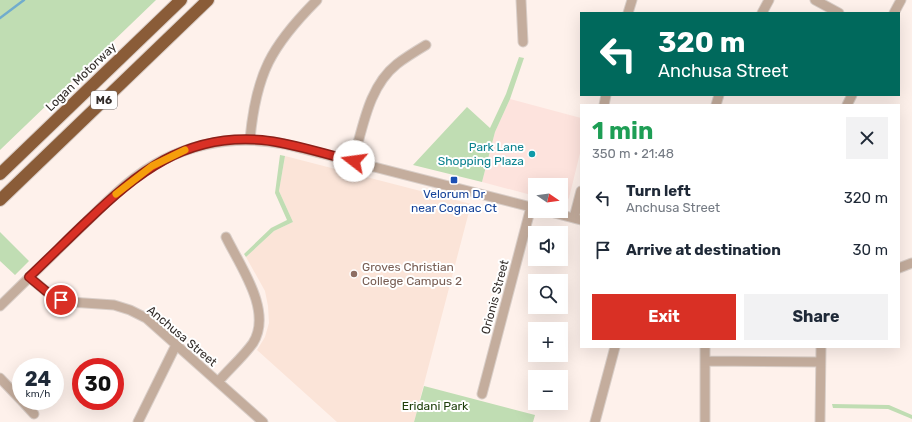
<!DOCTYPE html>
<html lang="en">
<head>
<meta charset="utf-8">
<style>
	:root { --surface:#fff; --page:#f2f2f3; --text:#1f2937; --muted:#747a83; --accent:#d93025 }
	body { margin:0; font-family:Rubik,sans-serif; background:var(--page); color:var(--text); height:100vh; display:flex; flex-direction:column; font-size:15px; white-space:nowrap }
	* { box-sizing:border-box; margin:0 }
	p { font-size:13px; color:var(--muted) }
	.icon { flex:none; width:22px; height:22px; fill:none; stroke:currentColor; stroke-width:2; stroke-linecap:round; stroke-linejoin:round }
	.map { position:relative; flex:1; overflow:hidden }
	.panel { position:absolute; left:580px; top:104px; width:320px; height:244px; display:flex; flex-direction:column; background:var(--surface); border-radius:0px; box-shadow:0 4px 16px #0002 }
	.panel>* { flex:none }
	.top-card { position:absolute; left:580px; top:12px; width:320px; height:84px; border-radius:0px; box-shadow:0 4px 16px #0002; background:#00695c; color:#fff; overflow:hidden }
	.needle { width:26px; rotate:103deg }
	.controls { position:absolute; left:528px; top:178px; display:grid; gap:8px }
	.controls a { display:grid; place-items:center; width:40px; height:40px; border-radius:0px; background:var(--surface); box-shadow:0 4px 16px #0002; font-size:20px }
	.speed { position:absolute; left:12px; top:358px; display:flex; gap:8px; font-size:20px; font-weight:700; text-align:center }
	.speed>* { display:grid; place-content:center; width:52px; height:52px; border-radius:50%; background:var(--surface); box-shadow:0 4px 16px #0002; line-height:1 }
	.speed small { font-size:10px; font-weight:400 }
	.speed .limit { border:6px solid #d22; background:#fff; color:#111 }
	.pin { position:absolute; display:grid; place-items:center; width:34px; height:34px; color:#fff; margin:-17px; border:2px solid #fff; border-radius:50%; box-shadow:0 1px 4px #0007 }
	.me { position:absolute; width:44px; margin:-22px; rotate:285deg; stroke-linejoin:round; filter:drop-shadow(0 0 3px #0008) }
	.turn { display:flex; align-items:center; gap:14px; height:84px; padding:0 12px; font-size:18px }
	.turn .icon { width:52px; height:52px; stroke-width:2.5 }
	.turn b { display:block; font-size:28px; line-height:34px }
	.round { display:grid; place-items:center; flex:none; width:42px; height:42px; border-radius:0px; background:var(--page) }
	.summary { display:flex; align-items:center; justify-content:space-between; height:68px; padding:0 12px }
	h1 { font-size:24px; font-weight:700; line-height:30px; color:#1e9e55 }
	.button { display:flex; gap:8px; margin-top:auto; padding:8px 12px }
	.button a { flex:1; height:46px; border-radius:0px; background:var(--accent); color:#fff; font-size:16px; font-weight:700; line-height:46px; text-align:center }
	.button a+a { background:var(--page); color:var(--text) }
	ul { padding:0; list-style:none }
	li { display:flex; align-items:center; gap:12px; height:52px; padding:0 12px }
	li div { flex:1 }
	li b { display:block; font-size:15px }
	li em { font-style:normal }
	.map>svg:first-child { display:block }
	.commercial { fill:#fde3dd }
	.built { fill:#fbe4d8 }
	.green { fill:#c0ddb3 }
	.lines { fill:none; stroke-linecap:round; stroke-linejoin:round }
	.stream { stroke:#70accd; stroke-width:2.5 }
	.minor-casing { stroke:#d9cec8; stroke-width:11 }
	.highway-casing { stroke:#d9cec8; stroke-width:14 }
	.minor { stroke:#c4ad9d; stroke-width:9 }
	.highway { stroke:#8a5c38; stroke-width:12 }
	.route-casing { stroke:#8d1f18; stroke-width:10 }
	.route { stroke:#d93025; stroke-width:7 }
	.slow { stroke:#f59e0b; stroke-width:7 }
	.culture-dot { fill:#0f9aa8; stroke:#fff; stroke-width:1.5 }
	.transit-dot { fill:#1a4fb4; stroke:#fff; stroke-width:1.5 }
	.education-dot { fill:#8d6e63; stroke:#fff; stroke-width:1.5 }
	.labels { text-anchor:middle; stroke-width:4; stroke-linejoin:round; paint-order:stroke }
	.shield { fill:#fff; stroke:#706c6a; stroke-width:1 }
	.shield-label { font-size:11px; font-weight:bold; fill:#332d2a }
	.street-label { font-size:12px; fill:#332d2a; stroke:#fff }
	.culture-label { font-size:12px; fill:#0d838f; stroke:#fff; text-anchor:end }
	.transit-label { font-size:12px; fill:#164399; stroke:#fff }
	.education-label { font-size:12px; fill:#785e54; stroke:#fff; text-anchor:start }
	.park-label { font-size:12px; fill:#1f400c; stroke:#fff }
</style>
</head>
<body>
<div class="map">
<svg width="912" height="422" viewBox="0 0 912 422">
	<rect width="100%" height="100%" fill="#fef1eb"/>
	<!-- commercial -->
	<path class="commercial" d="M510 99 581 118V149L569 198 566 201 561 202V185H535V196L482 182 495 132Z"/>
	<!-- built -->
	<path class="built" d="M285 156 471 204 414 422H337L257 350 265 337 269 323 268 306 265 291 246 257 274 231 293 222 279 191Z"/>
	<!-- green -->
	<path class="green" d="M0 0H156L0 150Z
		M519 57 524 58 510 99 495 132 482 182 413 165 467 107 490 128 506 94Z
		M280 155 285 156 279 191 293 222 274 231 246 257 244 254 271 228 287 220 275 193Z
		M0 232 29 261 15 275 0 261Z
		M424 386 535 415 533 422H414Z
		M832 404 889 405 912 415V419L888 409 833 408Z"/>
	<g class="lines">
		<!-- stream -->
		<path class="stream" d="M0 18 24 0"/>
		<!-- minor casing -->
		<g class="minor-casing">
			<path id="minor" d="M521 0 523 42
				M815 0 839 13
				M628 13 632 0
				M762 13 769 0
				M894 13 901 0
				M604 105 606 95
				M716 105 719 95
				M847 105 852 95
				M250 139C256 74 271 46 317 0
				M353 161C363 128 368 87 397 64 406 57 416 51 426 45
				M547 211 581 220
				M574 218 581 191
				M899 268 912 263
				M29 277 53 297 70 302 114 305 130 310 146 318 263 422
				M0 306C28 279 55 252 83 225 101 208 117 190 137 176 180 144 233 134 284 144L535 208
				M705 361 820 362
				M0 378 21 400
				M218 382C229 369 243 357 253 343 273 311 240 266 226 237
				M482 394 531 207
				M22 401 34 414
				M138 422 176 345
				M595 422 615 347
				M705 422V347
				M820 422 821 347"/>
		</g>
		<!-- highway casing -->
		<g class="highway-casing">
			<path id="highway" d="M0 174 181 0
				M0 200 208 0"/>
		</g>
		<!-- minor -->
		<use href="#minor" class="minor"/>
		<!-- highway -->
		<use href="#highway" class="highway"/>
	</g>
	<g class="lines">
		<!-- route casing -->
		<g class="route-casing">
			<path id="route" d="M61 300 53 297 29 277C48 259 67 240 86 222 137 173 185 133 262 140 293 143 323 154 354 161"/>
		</g>
		<!-- route -->
		<use href="#route" class="route"/>
		<!-- slow -->
		<path class="slow" d="M116 194 152 166 185 150"/>
	</g>
	<!-- markers -->
	<circle class="culture-dot" cx="532" cy="154" r="4"/>
	<rect class="transit-dot" x="450" y="176" width="8" height="8" rx="2"/>
	<circle class="education-dot" cx="354" cy="274" r="4"/>
	<g class="labels">
		<!-- shield labels -->
		<rect class="shield" x="91" y="91" width="26" height="18" rx="3"/>
		<g class="shield-label">
			<text x="104" y="104">M6</text>
		</g>
		<!-- street labels -->
		<g class="street-label">
			<text transform="translate(81 77) rotate(-44)" y="4">Logan Motorway</text>
			<text transform="translate(495 297) rotate(-75)" y="4">Orionis Street</text>
			<text transform="translate(182 336) rotate(40)" y="4">Anchusa Street</text>
		</g>
		<!-- culture labels -->
		<g class="culture-label">
			<text x="524" y="151">Park Lane<tspan x="524" dy="14">Shopping Plaza</tspan></text>
		</g>
		<!-- transit labels -->
		<g class="transit-label">
			<text x="454" y="198">Velorum Dr<tspan x="454" dy="14">near Cognac Ct</tspan></text>
		</g>
		<!-- education labels -->
		<g class="education-label">
			<text x="362" y="271">Groves Christian<tspan x="362" dy="14">College Campus 2</tspan></text>
		</g>
		<!-- park labels -->
		<g class="park-label">
			<text x="435" y="410">Eridani Park</text>
		</g>
	</g>
</svg>
<div class="controls">
<a><svg class="needle" viewBox="-14 -14 28 28"><path d="M0-13l5 13h-10z" fill="#e53935"/><path d="M0 13l5-13h-10z" fill="#747a83"/></svg></a>
<a><svg class="icon" aria-label="sound" viewBox="0 0 24 24"><path d="M4 9h4l5-4v14l-5-4H4zM17 9q2 3 0 6"/></svg></a>
<a><svg class="icon" aria-label="search" viewBox="0 0 24 24"><circle cx="10" cy="10" r="6"/><path d="M15 15l6 6"/></svg></a>
<a>+</a>
<a>−</a>
</div>
<div class="speed"><div>24<small>km/h</small></div><div class="limit">30</div></div>
<div class="pin" style="left:61px;top:300px;background:#d93025"><svg class="icon" aria-label="arrive" viewBox="0 0 24 24"><path d="M6 21V4h12l-3 4 3 4H6"/></svg></div>
<svg class="me" style="left:354px;top:161px" viewBox="-20 -20 40 40"><circle r="19" fill="#fff"/><path d="M0-13L10 11 0 6-10 11z" fill="#d93025"/></svg>
<div class="top-card">
<div class="turn"><svg class="icon" aria-label="left" viewBox="0 0 24 24"><path d="M17 20v-9H6M10 6l-5 5 5 5"/></svg><div><b>320 m</b>Anchusa Street</div></div>
</div>
<section class="panel">
<div class="summary"><div><h1>1 min</h1><p>350 m · 21:48</p></div><a class="round"><svg class="icon" aria-label="close" viewBox="0 0 24 24"><path d="M6 6l12 12M18 6L6 18"/></svg></a></div>
<ul>
<li><svg class="icon" aria-label="left" viewBox="0 0 24 24"><path d="M17 20v-9H6M10 6l-5 5 5 5"/></svg><div><b>Turn left</b><p>Anchusa Street</p></div><em>320 m</em></li>
<li><svg class="icon" aria-label="arrive" viewBox="0 0 24 24"><path d="M6 21V4h12l-3 4 3 4H6"/></svg><div><b>Arrive at destination</b></div><em>30 m</em></li>
</ul>
<div class="button"><a>Exit</a><a>Share</a></div>
</section>
</div>
</body>
</html>
